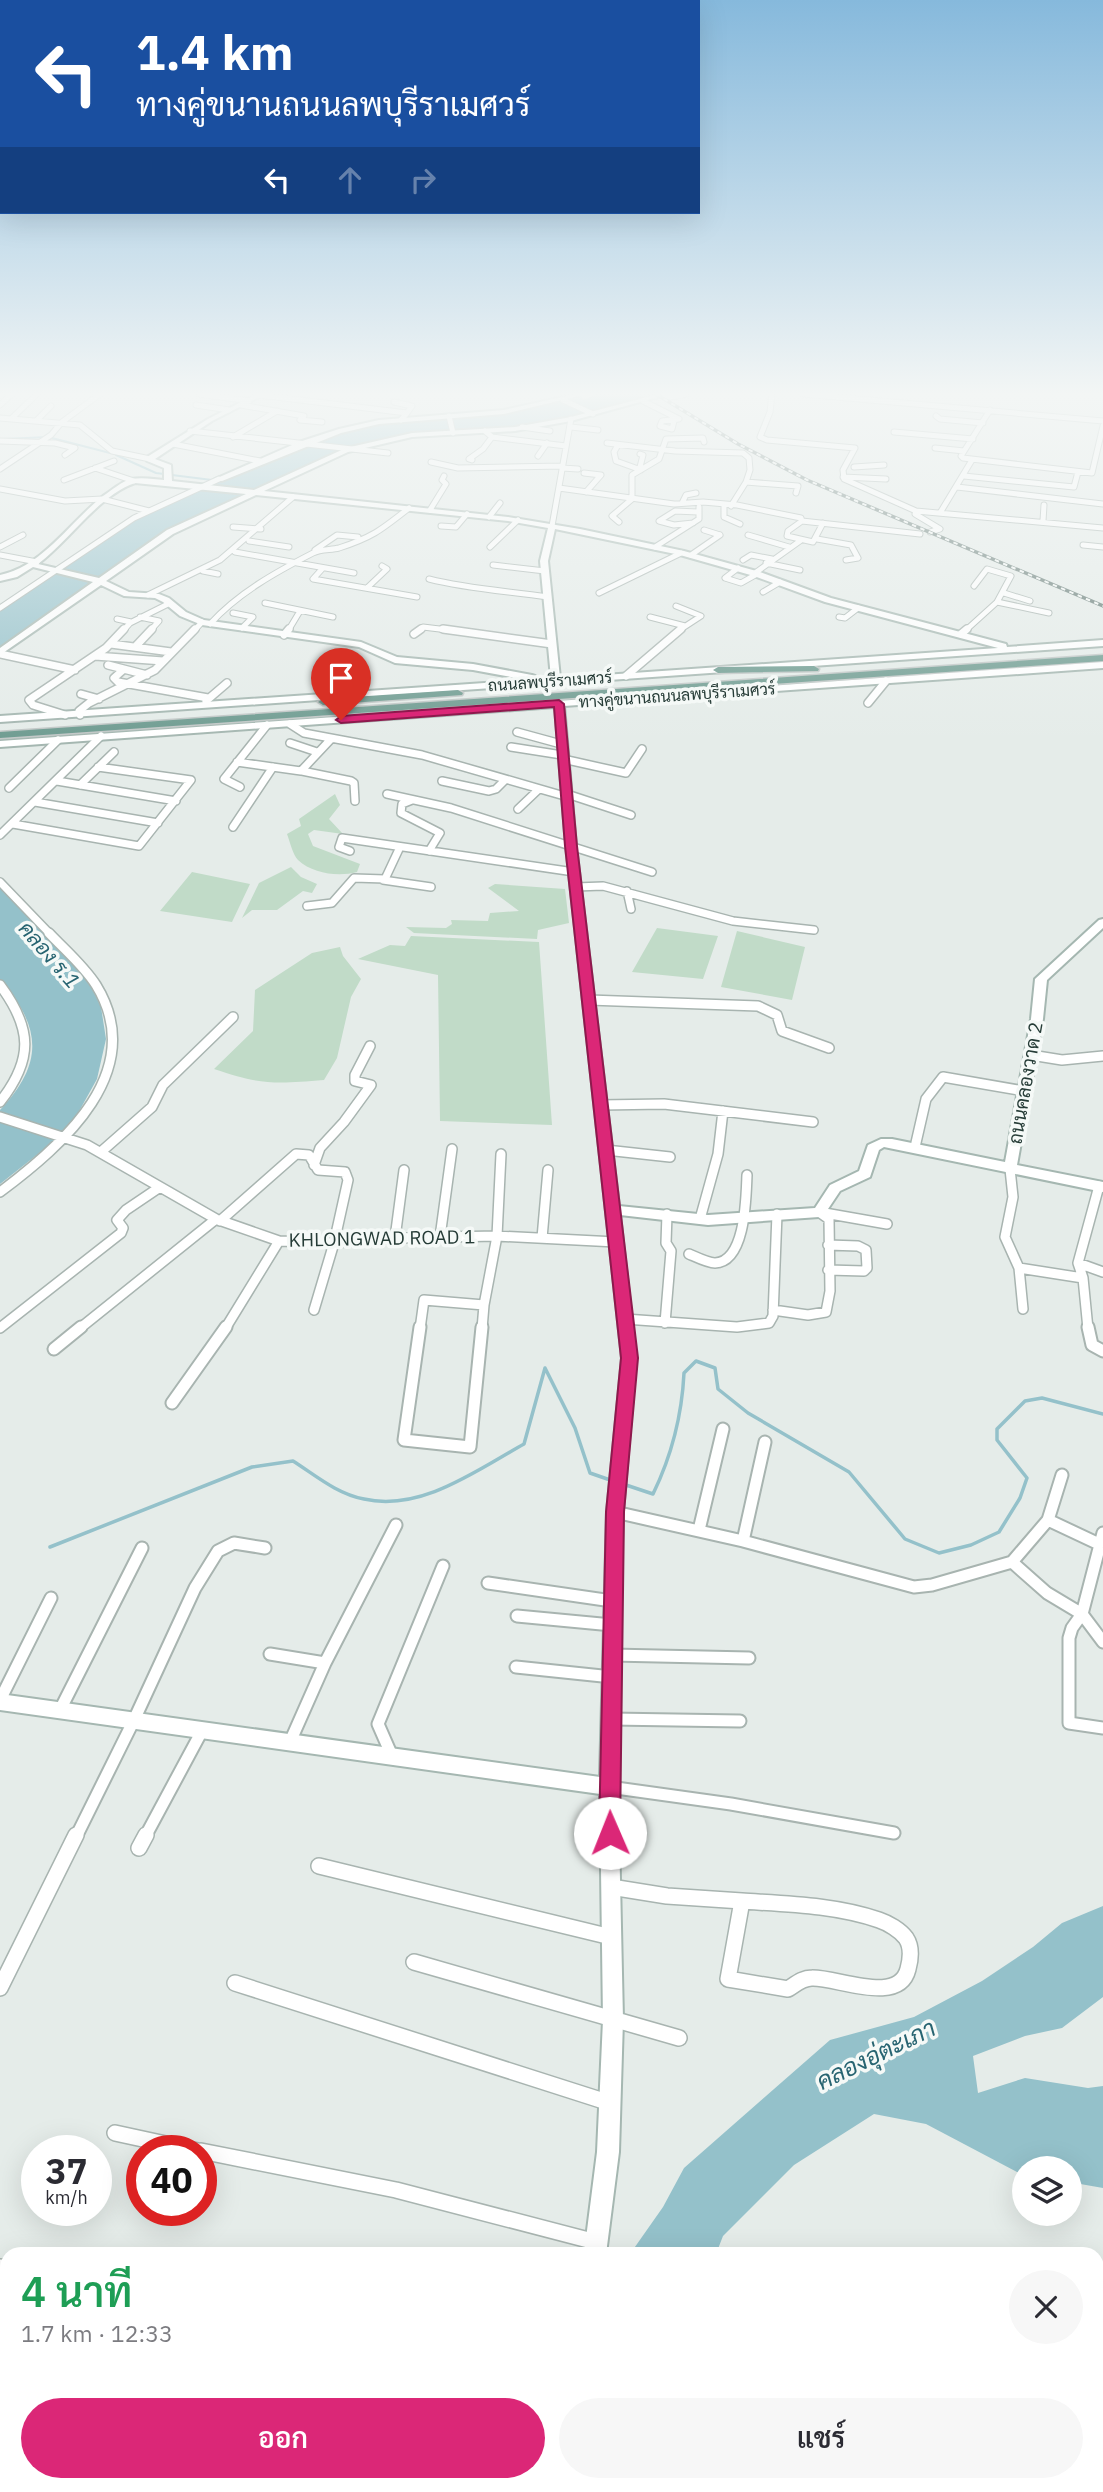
<!DOCTYPE html>
<html lang="th">
<head>
<meta charset="utf-8">
<style>
	:root { --surface:#fff; --page:#f7f7f7; --text:#2b2b33; --muted:#7c7c81; --accent:#db2777 }
	body { margin:0; font-family:"IBM Plex Sans",Sarabun,sans-serif; background:var(--page); color:var(--text); height:100vh; display:flex; flex-direction:column; font-size:26px; white-space:nowrap }
	* { box-sizing:border-box; margin:0 }
	p { font-size:23px; color:var(--muted) }
	.icon { flex:none; width:38px; height:38px; fill:none; stroke:currentColor; stroke-width:2; stroke-linecap:round; stroke-linejoin:round }
	.map { position:relative; flex:1; overflow:hidden }
	.drawer { position:absolute; left:0px; top:2247px; width:1104px; height:245px; display:flex; flex-direction:column; background:var(--surface); border-radius:21px 21px 0 0; box-shadow:0 7px 28px #0002 }
	.drawer>* { flex:none }
	.banner { position:absolute; left:0px; top:0px; width:700px; height:214px; box-shadow:0 7px 28px #0002; background:#1a4fa0; color:#fff; overflow:hidden }
	.tools { position:absolute; left:1012px; top:2156px; display:grid; gap:14px }
	.tools a { display:grid; place-items:center; width:70px; height:70px; border-radius:50%; background:var(--surface); box-shadow:0 7px 28px #0002; font-size:35px }
	.speed { position:absolute; left:21px; top:2135px; display:flex; gap:14px; font-size:35px; font-weight:700; text-align:center }
	.speed>* { display:grid; place-content:center; width:91px; height:91px; border-radius:50%; background:var(--surface); box-shadow:0 7px 28px #0002; line-height:1 }
	.speed small { font-size:18px; font-weight:400 }
	.speed .limit { border:10px solid #d22; background:#fff; color:#111 }
	.pin { position:absolute; display:grid; place-items:center; width:60px; height:60px; color:#fff; margin:-72px -30px; border-radius:50% 50% 50% 0; rotate:-45deg; box-shadow:0 0 7px #0007 }
	.pin .icon { rotate:45deg }
	.me { position:absolute; width:77px; margin:-38px; rotate:359deg; stroke-linejoin:round; filter:drop-shadow(0 0 5px #0008) }
	.turn { display:flex; align-items:center; gap:24px; height:147px; padding:0 21px; font-size:32px }
	.turn .icon { width:91px; height:91px; stroke-width:2.5 }
	.turn b { display:block; font-size:49px; line-height:60px }
	.lanes { display:flex; align-items:center; height:66px; padding:0 21px; background:#0003; justify-content:center; gap:35px; direction:ltr }
	.lanes .off { opacity:.35 }
	.round { display:grid; place-items:center; flex:none; width:74px; height:74px; border-radius:37px; background:var(--page) }
	.head { display:flex; align-items:center; justify-content:space-between; height:119px; padding:0 21px }
	h1 { font-size:42px; font-weight:600; line-height:52px; color:#1e9e55 }
	.button { display:flex; gap:14px; margin-top:auto; padding:14px 21px }
	.button a { flex:1; height:80px; border-radius:42px; background:var(--accent); color:#fff; font-size:28px; font-weight:600; line-height:80px; text-align:center }
	.button a+a { background:var(--page); color:var(--text) }
	.map>svg:first-child { display:block }
	.green { fill:#c1dbc8 }
	.water { fill:#94c1ca }
	.lines { fill:none; stroke-linecap:round; stroke-linejoin:round }
	.stream-far1 { stroke:#94c1ca; stroke-width:2 }
	.stream { stroke:#94c1ca; stroke-width:3.5 }
	.street-far4-casing { stroke:#a8b4b0; stroke-width:7 }
	.street-far3-casing { stroke:#a8b4b0; stroke-width:10 }
	.street-far2-casing { stroke:#a8b4b0; stroke-width:12 }
	.street-far1-casing { stroke:#a8b4b0; stroke-width:15 }
	.street-casing { stroke:#a8b4b0; stroke-width:18 }
	.secondary-casing { stroke:#a5b7b1; stroke-width:4 }
	.primary-casing { stroke:#c2c8c7; stroke-width:3 }
	.street-far4 { stroke:#fff; stroke-width:5 }
	.street-far3 { stroke:#fff; stroke-width:7 }
	.street-far2 { stroke:#fff; stroke-width:9 }
	.street-far1 { stroke:#fff; stroke-width:11 }
	.street { stroke:#fff; stroke-width:15 }
	.secondary { fill:#fff; fill-rule:evenodd }
	.primary { fill:#6f9c91; fill-rule:evenodd }
	.rail-casing { stroke:#617772; stroke-width:3.5 }
	.rail { stroke:#f5f9f7; stroke-width:2; stroke-dasharray:4.5; stroke-linecap:butt }
	.route { fill:#db2777; stroke:#8e194d; stroke-width:2 }
	.labels { text-anchor:middle; stroke-width:7; stroke-linejoin:round; paint-order:stroke }
	.far-street-label { font-size:16px; fill:#263c37; stroke:#f5f9f7 }
	.street-label { font-size:19px; fill:#263c37; stroke:#f5f9f7 }
	.water-label { font-size:21px; font-style:italic; fill:#276471; stroke:#f5f9f7 }
	.near-water-label { font-size:24px; font-style:italic; fill:#276471; stroke:#f5f9f7 }
</style>
</head>
<body>
<div class="map">
<svg width="1103" height="2492" viewBox="0 0 1103 2492">
	<rect width="100%" height="100%" fill="#e5ece9"/>
	<!-- green -->
	<path class="green" d="M335 794 340 805 329 819 343 834 314 830 308 834 313 846 360 864 357 872C339 877 313 874 298 860 293 855 290 842 287 834L301 826 299 819Z
		M291 867 301 877 317 884 312 893 303 891 277 910H252L242 918 259 883Z
		M192 872 250 884 232 922 160 911Z
		M495 884 565 889 569 923 538 930 537 939 414 933 406 927 446 928 452 924 451 920 488 921 490 913 519 911 488 888Z
		M657 928 718 936 703 979 632 972Z
		M737 931 805 947 792 1000 721 987Z
		M411 936 539 942 552 1125 440 1121 438 975 358 959 390 945 405 946Z
		M340 947 343 956 361 979 351 997 337 1058 324 1080C275 1084 261 1085 214 1069L253 1031 255 990 312 953Z"/>
	<!-- water -->
	<path class="water" d="M591 394H661L568 418 513 427 391 437 333 453 164 531 0 647V609L133 520 215 482 341 432 379 423 492 415Z
		M0 883 88 980 101 1007 106 1039 97 1079 77 1115 47 1147 0 1184V1110C45 1062 41 1027 0 979Z
		M1103 1906V1997L1062 2028 1025 2036 973 2056 978 2093 1025 2078 1088 2088 1103 2086V2188L1069 2182V2168H1024V2173L1017 2172 926 2124 874 2114 794 2165 723 2236 716 2254H630L663 2207 684 2168 830 2040 914 2017 982 1981 1033 1947 1062 1923Z
		M659 2485H781L792 2492H667Z"/>
	<g class="lines">
		<!-- stream-far1 -->
		<path class="stream-far1" d="M3 439 48 437 110 453
			M116 455 156 473 212 480"/>
		<!-- stream -->
		<path class="stream" d="M623 1484 653 1494C671 1457 682 1414 684 1373L696 1361 715 1368 718 1389 748 1413 849 1472 905 1539 939 1553 971 1545 999 1532 1020 1498 1027 1478 997 1440V1429L1025 1401 1042 1398 1103 1414
			M50 1547 252 1467 293 1461C315 1475 337 1494 364 1499 421 1512 477 1470 524 1444L545 1368 575 1428 590 1473 613 1481"/>
		<!-- street-far4 casing -->
		<g class="street-far4-casing">
			<path id="street-far4" d="M199 394 249 401
				M772 394 770 412 760 437 767 440 855 448 843 470 844 479 916 511 1103 528
				M803 394 1103 421
				M259 395 407 413 401 420
				M659 395 671 397 686 394
				M584 396 592 394
				M563 400 593 414
				M643 401 679 419 662 421 660 426
				M394 402 412 406 407 413
				M0 405 12 394
				M196 405 229 410
				M241 405 304 416 300 420 322 422
				M990 410 961 456 963 458 1092 473 1103 426
				M449 416 453 433
				M936 416 940 419 983 423
				M0 418 80 425 112 451 150 459
				M12 418 37 394
				M37 420 51 406
				M660 426 672 429 674 421
				M522 427 550 431
				M571 427 598 430
				M190 431 388 453
				M485 431 492 437 566 446
				M894 432 973 439
				M233 437 277 411
				M0 441 55 443 75 448 65 455
				M607 443 675 451 743 453 749 458 750 470 746 482 731 506
				M173 444 260 461
				M618 445 614 452 616 461 641 470
				M935 448 964 451
				M640 454 643 455 640 467
				M538 456 547 443
				M472 460 469 459 483 449 492 437
				M431 462 458 468 562 466
				M854 467 884 465
				M95 468 134 481
				M562 468 578 469
				M0 469 51 435 62 422 100 394
				M584 473 601 475 586 492
				M964 476 1074 487 1078 472
				M843 477 886 479
				M64 480 114 461
				M746 482 798 486 796 493
				M957 487 1103 504
				M559 488 674 504 703 502 737 505 801 518 802 521 920 534
				M0 489 65 501 102 499 149 511
				M682 503 686 495 696 493
				M724 506V517L740 524
				M430 510 446 484 442 480 444 476
				M916 511 915 514 940 529 930 532
				M940 513 972 460
				M489 517 500 503
				M802 521 788 531 787 536 813 542 823 523
				M1043 521 1044 505
				M619 522 612 516 632 499V475L659 459 666 439 703 438 704 442
				M693 523 674 525 659 521 675 511 698 512
				M441 526 456 527 467 514
				M552 526 571 419
				M233 527 261 529
				M704 530 720 535
				M748 535 789 547
				M817 539 851 545 858 558 846 560
				M249 541 289 547
				M1083 545 1103 547
				M0 547 23 535
				M490 547 518 520
				M655 547 699 519V507
				M315 550 337 535 358 537
				M235 552 354 573
				M0 555 37 562
				M691 555 720 535
				M743 560 751 555 772 559
				M766 563 800 570
				M493 565 545 571
				M738 568 725 578 741 583 757 574
				M322 569 313 579 417 597
				M203 571 218 574
				M755 573 800 541
				M429 579C468 589 508 591 548 597
				M368 587 387 569 382 566
				M763 592 780 582
				M599 593 681 553
				M1004 593 1030 601
				M148 595 220 560 293 497
				M997 602 1049 613
				M265 603 333 617
				M676 606 701 616 678 631
				M0 608 134 518 219 479
				M233 613 253 617 242 628
				M140 617 159 621 150 631
				M650 617 685 626
				M839 617 845 618 858 608
				M117 619 131 622
				M210 624C238 593 276 572 313 553 320 549 331 550 339 548 373 537 381 530 409 508
				M123 631 130 623 170 603
				M194 631 202 622
				M288 631 300 611
				M418 631 423 627 456 631
				M965 631 997 602 1011 576 987 569 974 586"/>
		</g>
		<!-- street-far3 casing -->
		<g class="street-far3-casing">
			<path id="street-far3" d="M443 629 552 644
				M414 634 421 629
				M961 634 967 629
				M284 635 289 629
				M111 644 171 652
				M135 647 152 629
				M0 654 75 670
				M95 656 163 661
				M108 665 147 675
				M123 670 114 678 118 682 208 698
				M626 676 681 629
				M81 694 99 699
				M206 701 227 683
				M868 703 886 681
				M65 715 33 705 29 700 106 648 124 629
				M80 715 79 711 89 703 155 670 195 629
				M290 724 304 733 422 755 568 797
				M517 732 561 744
				M290 743 317 752
				M511 747 562 755
				M563 759 626 773 642 749
				M237 762 301 771 331 739
				M302 771 351 781 354 783 355 801
				M57 781 176 801
				M442 781 489 791 496 789 505 780
				M80 785 114 752
				M240 787 224 779 267 725
				M9 788 58 740
				M387 794 451 808 652 872
				M567 794 631 815
				M412 800 402 804 401 813 440 833 429 851
				M35 802 158 823
				M518 809 539 789
				M13 824 139 846 191 780 98 767
				M233 827 273 767
				M0 835 101 736
				M350 851 339 847 342 838 574 872
				M383 880 431 887
				M0 882 51 935
				M576 887 603 886 733 921 814 930
				M627 891 631 909
				M307 906 332 903 354 878 385 879 400 847"/>
		</g>
		<!-- street-far2 casing -->
		<g class="street-far2-casing">
			<path id="street-far2" d="M0 985C32 1028 34 1059 0 1102
				M589 1000 758 1006 777 1015 782 1031 829 1048
				M1031 1055 1062 1060 1103 1056
				M601 1105 664 1104 813 1122
				M0 1117 87 1145 216 1219 279 1241 334 1243 395 1238 497 1236 616 1242
				M915 1147 926 1099 943 1077 1024 1091
				M606 1150 670 1157
				M102 1151 152 1107 163 1085 233 1017
				M314 1165 320 1148 344 1122 371 1085 355 1081V1075L370 1046
				M1010 1169 1013 1197 1005 1237 1019 1268 1023 1309
				M0 1192C63 1145 149 1071 96 985 84 966 65 950 49 933
				M700 1219 718 1154 723 1111
				M220 1221 296 1154 309 1155 318 1170 345 1172 348 1180 334 1243 314 1310
				M440 1237 452 1149
				M395 1238 404 1170
				M542 1238 548 1170
				M828 1245 858 1246 866 1250 867 1268 864 1271 828 1270
				M689 1254C696 1257 708 1263 715 1263 746 1262 746 1196 747 1175
				M1078 1263 1103 1272
				M1019 1268 1083 1278
				M484 1305 497 1236 501 1154
				M773 1310 808 1315 826 1312 830 1291 829 1219 819 1212 887 1224
				M625 1319 737 1327 769 1323 773 1316 777 1214
				M665 1323 671 1251 666 1243 667 1214
				M0 1328 121 1233 123 1228 117 1220 126 1210 160 1187
				M79 1329 216 1219
				M225 1329 279 1241
				M420 1329 424 1300 484 1305
				M482 1329 484 1305
				M1088 1329 1083 1278 1078 1263 1099 1186"/>
		</g>
		<!-- street-far1 casing -->
		<g class="street-far1-casing">
			<path id="street-far1" d="M420 1327 404 1440 470 1447 482 1327
				M1088 1327 1092 1345 1103 1351
				M54 1349 81 1327
				M172 1403 226 1327
				M615 1512 743 1541 914 1587 932 1585 1012 1562 1047 1593 1082 1614 1103 1642
				M1048 1520 1099 1544
				M699 1530 723 1429
				M1103 1533 1082 1614 1072 1628 1069 1638V1723L1103 1728
				M743 1541 765 1442
				M1012 1562 1048 1520 1062 1475
				M488 1583 612 1601
				M517 1616 612 1625
				M270 1654 325 1663
				M612 1655 749 1658
				M516 1667 612 1677
				M0 1700 51 1598
				M60 1710 142 1548
				M611 1719 740 1721
				M290 1742 325 1663 396 1525
				M392 1756 378 1724 443 1566
				M609 1787 731 1804 894 1833
				M76 1837 134 1720 195 1588 218 1551 234 1543 265 1548
				M145 1837 203 1729"/>
		</g>
		<!-- street casing -->
		<g class="street-casing">
			<path id="street" d="M139 1848 146 1835
				M319 1866 611 1937
				M611 1887 667 1896 742 1901
				M742 1901C787 1904 836 1905 879 1920 888 1923 900 1930 906 1938 912 1947 911 1958 908 1969 899 2006 837 1977 812 1978 802 1978 796 1984 788 1989L728 1979Z
				M414 1962 679 2038
				M235 1983 610 2103
				M0 1988 76 1835
				M115 2133 198 2151
				M201 2151 396 2190 596 2242
				M0 2267 7 2269
				M1097 2362 1103 2364
				M0 2421 7 2422
				M346 2485 441 2492"/>
		</g>
		<!-- secondary casing -->
		<g class="secondary-casing">
			<path id="secondary" d="M257 394H265L212 421 155 459 171 465 172 481 254 490 346 448 412 433 515 427 571 417 659 394H669L571 421 515 431 412 437 348 452 264 491 508 517 580 529 684 551 760 572 831 598 1006 644 1007 647 1103 640V646L0 722V716L527 680 473 670 395 663 359 647 202 625 180 616 163 602 155 598 124 596 101 585 0 655V648L93 582 33 567 17 577 0 581V575C43 566 70 522 103 496 112 490 121 482 131 479 142 477 154 479 164 480V468L147 461V457L208 419ZM135 483 246 494 167 530 99 578 38 564C69 541 99 495 135 483ZM256 495 508 521 548 528 540 561 551 678 536 679 535 676 532 675 473 664 397 657 361 642 204 620 186 612 169 598 159 594 129 592 106 581 173 534ZM555 529 680 555 754 576 825 602 998 648 560 678 548 561Z
				M576 394H587L504 414 379 424 341 433 222 481 215 479 299 442 339 429 379 420 504 410Z
				M1103 662V668L564 706 576 846 619 1206 708 1215 815 1208 830 1185 859 1171 868 1145 881 1139H892L1005 1162 1031 1019 1035 979 1099 920 1103 919V928L1047 980 1043 1019 1017 1165 1103 1182V1192L884 1147 879 1150 870 1177 840 1191 824 1215 819 1217 708 1225 620 1215 636 1358 623 1512 620 1601 618 1787 623 2020 619 2152 606 2254H584L597 2152 603 2020 600 1794 0 1710V1694L600 1777 607 1512 622 1358 566 846 555 707 0 747V741Z
				M533 2485H557L556 2492H532Z"/>
		</g>
		<!-- primary casing -->
		<g class="primary-casing">
			<path id="primary" d="M1103 655V661L0 738V732Z
				M814 666 819 669 818 671 718 673 713 670 718 667Z
				M458 690 463 693 462 695 323 705 318 702 323 699Z"/>
		</g>
		<!-- street-far4 -->
		<use href="#street-far4" class="street-far4"/>
		<!-- street-far3 -->
		<use href="#street-far3" class="street-far3"/>
		<!-- street-far2 -->
		<use href="#street-far2" class="street-far2"/>
		<!-- street-far1 -->
		<use href="#street-far1" class="street-far1"/>
		<!-- street -->
		<use href="#street" class="street"/>
		<!-- secondary -->
		<use href="#secondary" class="secondary"/>
		<!-- primary -->
		<use href="#primary" class="primary"/>
		<!-- rail casing -->
		<g class="rail-casing">
			<path id="rail" d="M656 394 738 444 807 480 1103 606"/>
		</g>
		<!-- rail -->
		<use href="#rail" class="rail"/>
	</g>
	<!-- sky -->
	<linearGradient id="sky" x2="0" y2="1"><stop stop-color="#86b9dc"/><stop offset="0.53" stop-color="#f3f6f5"/><stop offset="1" stop-color="#f3f6f5" stop-opacity="0"/></linearGradient>
	<rect width="1103" height="743" fill="url(#sky)"/>
	<!-- route -->
	<path class="route" d="M559 700 564 704 577 846 638 1358 624 1512 620 1833 617 1840 610 1843 602 1840 599 1833 606 1512 621 1358 565 846 554 707 341 723 336 720 341 716Z"/>
	<g class="labels">
		<!-- far-street labels -->
		<g class="far-street-label">
			<text transform="translate(550 681) rotate(-4)" y="6">ถนนลพบุรีราเมศวร์</text>
			<text transform="translate(677 695) rotate(-4)" y="6">ทางคู่ขนานถนนลพบุรีราเมศวร์</text>
		</g>
		<!-- street labels -->
		<g class="street-label">
			<text transform="translate(1025 1083) rotate(-80)" y="7">ถนนคลองวาด 2</text>
			<text transform="translate(382 1238) rotate(-1)" y="7">KHLONGWAD ROAD 1</text>
		</g>
		<!-- water labels -->
		<g class="water-label">
			<text transform="translate(49 955) rotate(49)" y="7">คลอง ร.1</text>
		</g>
		<!-- near-water labels -->
		<g class="near-water-label">
			<text transform="translate(876 2055) rotate(-26)" y="8">คลองอุ่ตะเภา</text>
		</g>
	</g>
</svg>
<div class="tools">
<a><svg class="icon" aria-label="layers" viewBox="0 0 24 24"><path d="M12 4l9 5-9 5-9-5zM3 14l9 5 9-5"/></svg></a>
</div>
<div class="speed"><div>37<small>km/h</small></div><div class="limit">40</div></div>
<div class="pin" style="left:341px;top:720px;background:#d93025"><svg class="icon" aria-label="arrive" viewBox="0 0 24 24"><path d="M6 21V4h12l-3 4 3 4H6"/></svg></div>
<svg class="me" style="left:610px;top:1833px" viewBox="-20 -20 40 40"><circle r="19" fill="#fff"/><path d="M0-13L10 11 0 6-10 11z" fill="#db2777"/></svg>
<div class="banner">
<div class="turn"><svg class="icon" aria-label="left" viewBox="0 0 24 24"><path d="M17 20v-9H6M10 6l-5 5 5 5"/></svg><div><b>1.4 km</b>ทางคู่ขนานถนนลพบุรีราเมศวร์</div></div>
<div class="lanes"><svg class="icon" aria-label="left" viewBox="0 0 24 24"><path d="M17 20v-9H6M10 6l-5 5 5 5"/></svg><svg class="icon off" aria-label="ahead" viewBox="0 0 24 24"><path d="M12 20V5M6 11l6-6 6 6"/></svg><svg class="icon off" aria-label="right" viewBox="0 0 24 24"><path d="M7 20v-9h11M14 6l5 5-5 5"/></svg></div>
</div>
<section class="drawer">
<div class="head"><div><h1>4 นาที</h1><p>1.7 km · 12:33</p></div><a class="round"><svg class="icon" aria-label="close" viewBox="0 0 24 24"><path d="M6 6l12 12M18 6L6 18"/></svg></a></div>
<div class="button"><a>ออก</a><a>แชร์</a></div>
</section>
</div>
</body>
</html>
